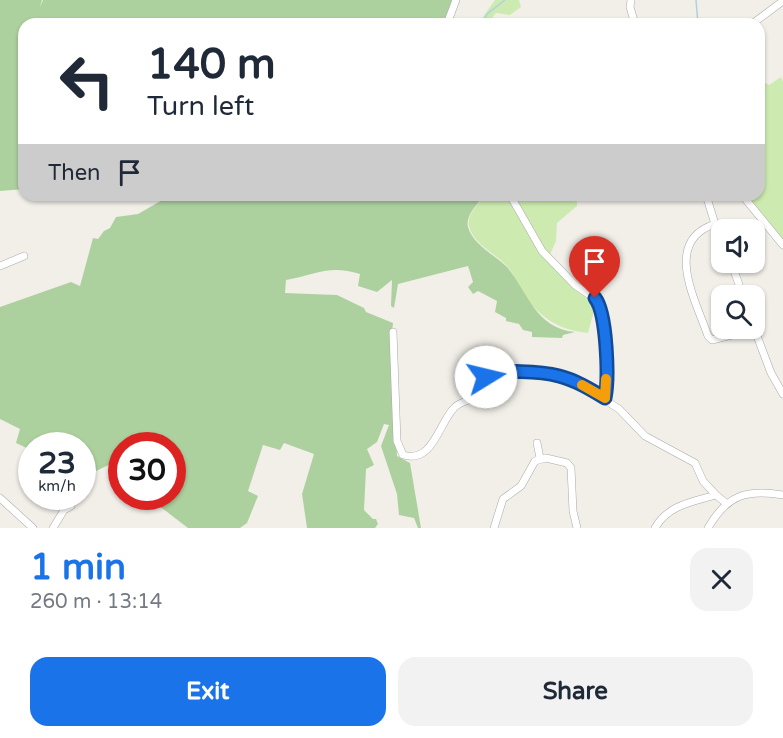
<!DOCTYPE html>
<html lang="en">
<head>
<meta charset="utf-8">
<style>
	:root { --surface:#fff; --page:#f2f2f3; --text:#1f2937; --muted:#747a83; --accent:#1a73e8 }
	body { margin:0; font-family:"Varela Round",sans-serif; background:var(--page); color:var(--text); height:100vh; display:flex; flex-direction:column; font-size:22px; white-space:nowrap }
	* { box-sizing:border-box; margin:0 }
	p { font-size:20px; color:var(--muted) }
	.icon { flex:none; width:33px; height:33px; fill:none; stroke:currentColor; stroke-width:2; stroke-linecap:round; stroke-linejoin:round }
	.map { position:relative; height:528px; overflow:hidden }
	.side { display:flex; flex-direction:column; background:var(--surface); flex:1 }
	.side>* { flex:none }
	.hud { position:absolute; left:18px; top:18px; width:747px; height:183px; border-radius:18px; box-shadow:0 2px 4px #0004; background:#fff; color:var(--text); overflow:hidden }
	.buttons { position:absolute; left:711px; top:219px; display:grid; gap:12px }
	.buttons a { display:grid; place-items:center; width:54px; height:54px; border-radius:12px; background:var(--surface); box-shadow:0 2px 4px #0004; font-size:30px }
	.speed { position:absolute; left:18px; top:432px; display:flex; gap:12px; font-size:30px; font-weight:700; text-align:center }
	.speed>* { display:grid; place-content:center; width:78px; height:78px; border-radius:50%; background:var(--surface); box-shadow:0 2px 4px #0004; line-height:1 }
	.speed small { font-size:15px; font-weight:400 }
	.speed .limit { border:9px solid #d22; background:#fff; color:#111 }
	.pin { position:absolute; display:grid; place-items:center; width:51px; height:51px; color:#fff; margin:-62px -26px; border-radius:50% 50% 50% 0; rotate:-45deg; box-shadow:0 0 6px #0007 }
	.pin .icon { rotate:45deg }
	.me { position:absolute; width:66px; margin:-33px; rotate:81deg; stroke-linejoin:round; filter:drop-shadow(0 0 4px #0008) }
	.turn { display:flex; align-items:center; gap:21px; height:126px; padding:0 30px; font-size:27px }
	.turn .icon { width:78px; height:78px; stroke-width:2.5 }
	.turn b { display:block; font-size:42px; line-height:51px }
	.then { display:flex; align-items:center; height:57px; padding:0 30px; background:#0003; gap:12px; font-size:22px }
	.round { display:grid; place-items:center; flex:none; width:63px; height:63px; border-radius:18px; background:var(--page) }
	.overview { display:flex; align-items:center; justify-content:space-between; height:102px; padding:0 30px }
	h1 { font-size:36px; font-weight:800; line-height:45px; color:var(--accent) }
	.action { display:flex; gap:12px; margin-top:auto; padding:12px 30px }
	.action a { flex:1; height:69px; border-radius:18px; background:var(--accent); color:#fff; font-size:24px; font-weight:800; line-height:69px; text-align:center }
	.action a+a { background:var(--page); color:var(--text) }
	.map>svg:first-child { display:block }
	.grass { fill:#cdebb0 }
	.forest { fill:#add19e }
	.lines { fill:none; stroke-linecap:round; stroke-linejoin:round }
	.stream { stroke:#aad3df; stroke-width:1.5 }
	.minor-casing { stroke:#a9a9a9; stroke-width:8 }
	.minor { stroke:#fff; stroke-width:7 }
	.route-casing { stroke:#114b97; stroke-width:15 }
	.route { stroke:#1a73e8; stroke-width:10 }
	.slow { stroke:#f59e0b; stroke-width:10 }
</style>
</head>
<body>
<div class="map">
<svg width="783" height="528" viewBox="0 0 783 528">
	<rect width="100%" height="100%" fill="#f2efe9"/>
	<!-- grass -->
	<path class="grass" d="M495 0H519L521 7 510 15 496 13 487 24H478Z
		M781 77 783 82V243L743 195H759V87L764 82 769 85Z
		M486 195H509C527 227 547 262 574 288 581 295 589 298 595 307L588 333C558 330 537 316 521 290 517 282 513 273 507 266 496 254 473 244 469 226 466 215 479 203 486 195Z
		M511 195H572L577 201V206L557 223 556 241 549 257Z"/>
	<!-- forest -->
	<path class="forest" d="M0 0H42L40 7 43 0H452L444 23H433L435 24H24V189L0 191Z
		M171 195H485C478 203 465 216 468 227 473 245 495 255 507 267 528 292 535 328 575 332L563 335 562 338 532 337V332L523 330 519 324 506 321V318L495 312 497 301 478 291 473 294 468 287 473 282 468 266 398 284 394 308 391 306 392 280 377 292 358 286 360 274C329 264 315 275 286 280L285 293 337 295 364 308 366 312 393 323 391 342 397 456 410 463 421 528H418L414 518 399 515 397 494 381 446 389 425 384 424 377 442 367 449 374 465 366 469 364 510 373 519H376L378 524 375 528H307L302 494 314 454 284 443 280 450 263 445 248 491 258 496 247 523 240 528H188L158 505 152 497 172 496V446H122L121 459 94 472 83 465 82 446H32L31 450 16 443 20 429 0 419V307L71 282 80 286 93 238 98 239 104 231 110 228 116 217 138 214Z"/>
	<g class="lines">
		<!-- stream -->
		<path class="stream" d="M696 0 698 24
			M482 24 487 14 505 0"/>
		<!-- minor casing -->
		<g class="minor-casing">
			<path id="minor" d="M631 0 630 7 635 24
				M447 24 456 0
				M752 24 783 1
				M510 195 542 251 575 285 597 300 605 345V398
				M706 195 715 224
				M742 195 783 245
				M722 240 715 224C662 241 696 301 708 336L712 340 755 329
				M731 262 743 296
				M0 266 24 256
				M754 328 771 373 783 394
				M393 332 397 441 403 455C433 464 439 423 454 408 459 402 468 402 474 396 480 389 482 379 490 373L558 376 582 385 619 409 645 436 695 463 703 481 716 495
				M537 443 540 458
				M0 498 33 528
				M53 528 64 510 71 506
				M494 528 503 499 521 486 535 461 546 458 567 463 571 468 573 511 577 528
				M655 528C668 505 692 502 716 495L727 504
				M708 528C727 495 746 489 783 495"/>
		</g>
		<!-- minor -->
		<use href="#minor" class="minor"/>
	</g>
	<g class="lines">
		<!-- route casing -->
		<g class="route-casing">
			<path id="route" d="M486 377C496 368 544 372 559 376 575 380 590 389 605 398 609 379 607 313 595 298"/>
		</g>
		<!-- route -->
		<use href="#route" class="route"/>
		<!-- slow -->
		<path class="slow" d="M582 385 605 398 606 379"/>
	</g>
</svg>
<div class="buttons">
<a><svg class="icon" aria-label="sound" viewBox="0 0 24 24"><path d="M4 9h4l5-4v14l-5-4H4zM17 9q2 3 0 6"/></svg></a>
<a><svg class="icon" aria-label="search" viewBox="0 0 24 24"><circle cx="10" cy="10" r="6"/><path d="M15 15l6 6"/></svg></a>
</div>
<div class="speed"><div>23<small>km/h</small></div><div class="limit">30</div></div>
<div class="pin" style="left:595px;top:298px;background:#d93025"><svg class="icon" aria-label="arrive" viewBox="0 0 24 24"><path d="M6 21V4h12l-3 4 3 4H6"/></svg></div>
<svg class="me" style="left:486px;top:377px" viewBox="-20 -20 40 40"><circle r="19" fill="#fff"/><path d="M0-13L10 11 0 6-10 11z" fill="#1a73e8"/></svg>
<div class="hud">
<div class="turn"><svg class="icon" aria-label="left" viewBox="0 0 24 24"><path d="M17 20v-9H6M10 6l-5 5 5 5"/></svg><div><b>140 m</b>Turn left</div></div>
<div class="then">Then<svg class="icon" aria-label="arrive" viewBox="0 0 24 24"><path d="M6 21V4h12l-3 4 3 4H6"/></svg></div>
</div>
</div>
<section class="side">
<div class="overview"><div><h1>1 min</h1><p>260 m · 13:14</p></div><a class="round"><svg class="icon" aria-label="close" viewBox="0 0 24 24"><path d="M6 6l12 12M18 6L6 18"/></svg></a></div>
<div class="action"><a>Exit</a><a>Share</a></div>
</section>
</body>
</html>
